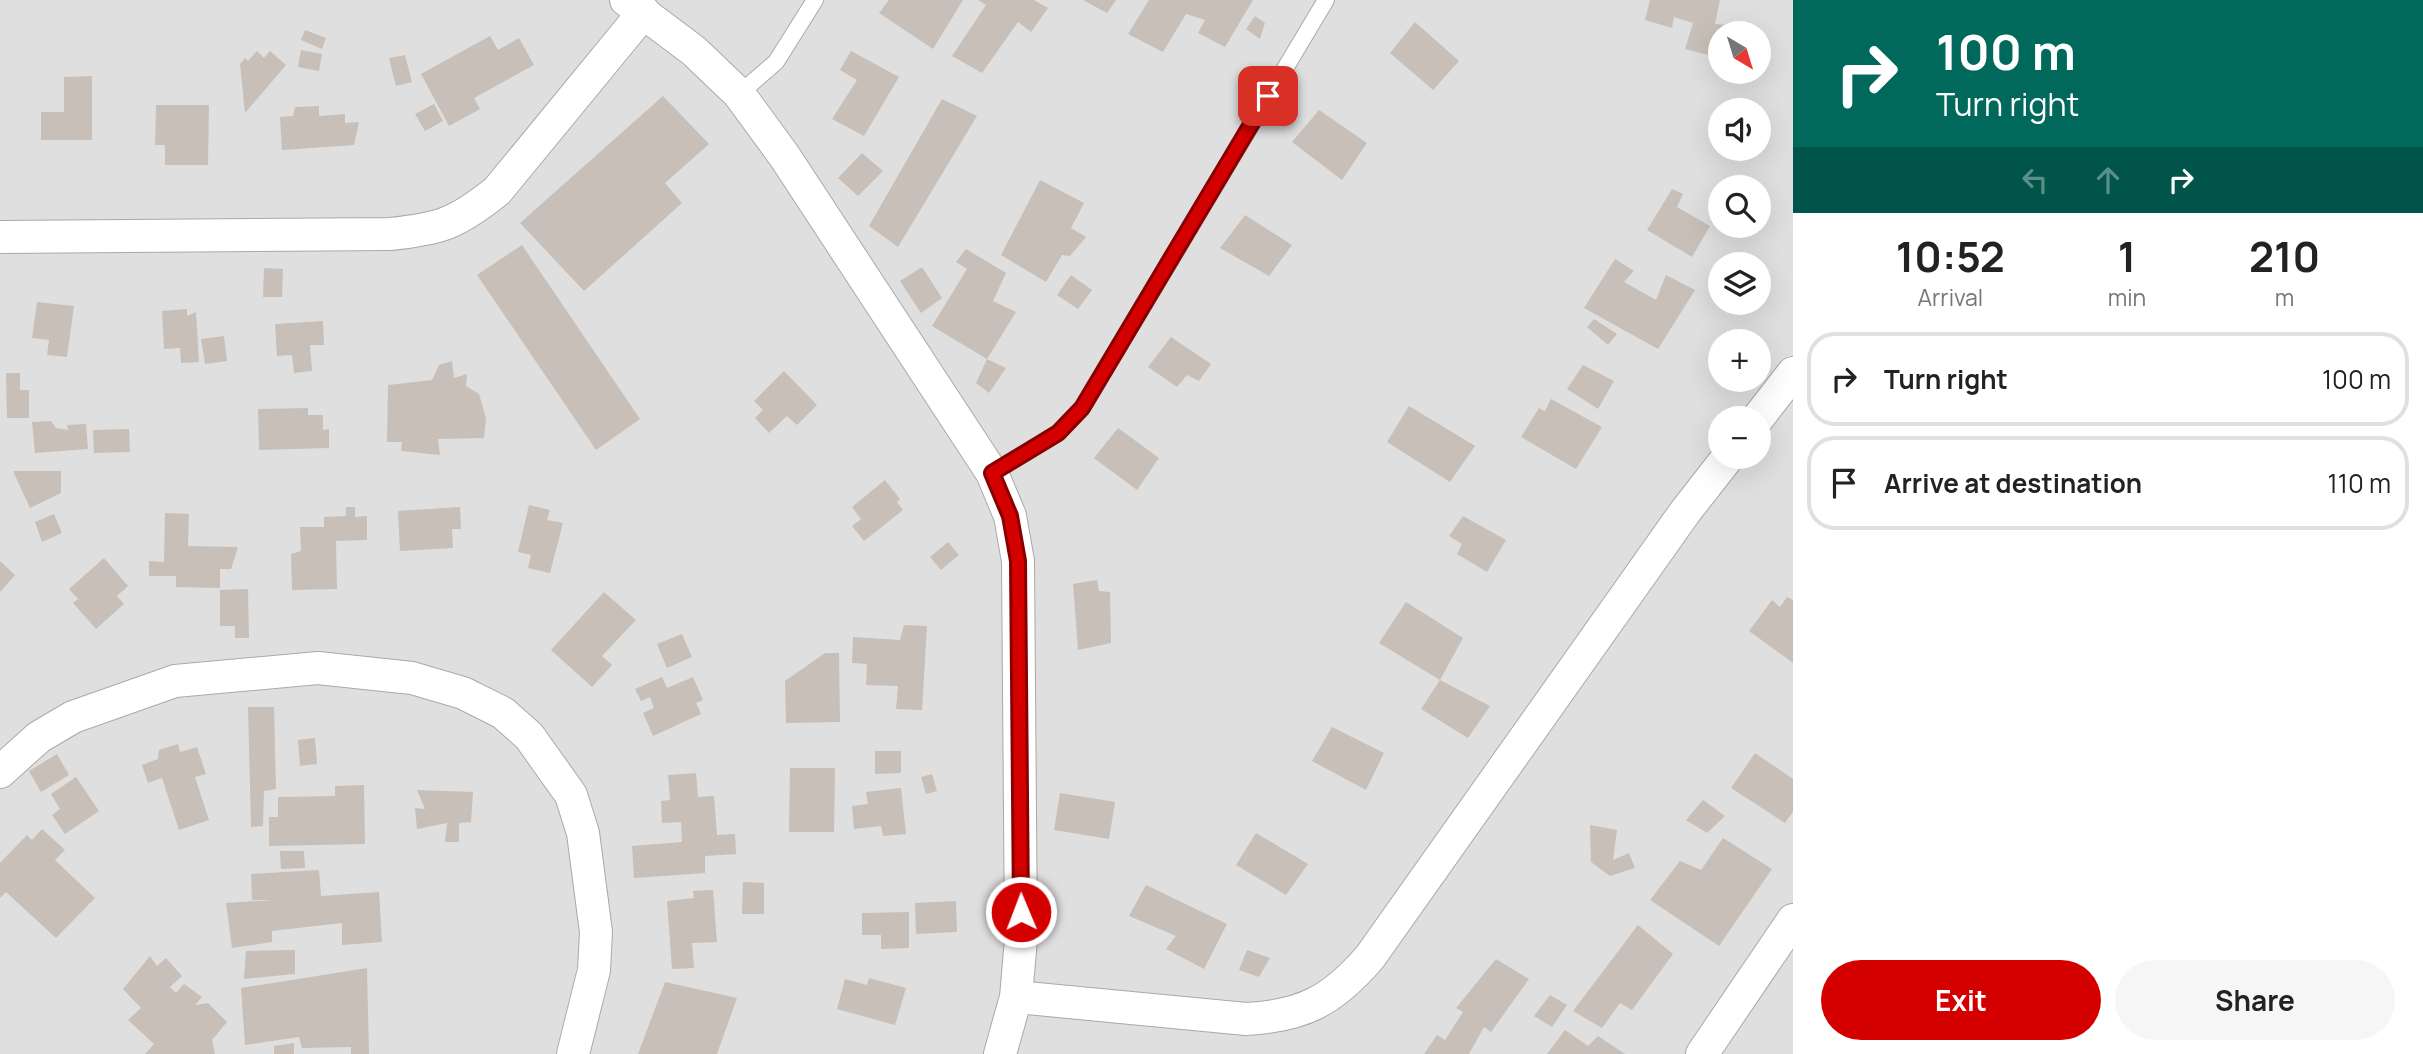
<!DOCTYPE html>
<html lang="en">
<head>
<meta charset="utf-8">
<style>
	:root { --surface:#fff; --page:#f6f6f6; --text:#222; --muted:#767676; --line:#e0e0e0; --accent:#d40000 }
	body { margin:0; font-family:Manrope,sans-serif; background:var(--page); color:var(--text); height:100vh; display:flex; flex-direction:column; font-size:26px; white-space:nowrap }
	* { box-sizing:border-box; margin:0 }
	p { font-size:23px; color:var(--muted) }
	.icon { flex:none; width:38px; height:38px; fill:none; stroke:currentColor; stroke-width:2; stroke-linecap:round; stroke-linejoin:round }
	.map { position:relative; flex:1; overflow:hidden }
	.side { display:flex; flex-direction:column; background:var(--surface); width:630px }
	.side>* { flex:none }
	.top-card { background:#00695c; color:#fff; overflow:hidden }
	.needle { width:46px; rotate:142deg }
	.buttons { position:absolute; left:1708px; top:21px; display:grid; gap:14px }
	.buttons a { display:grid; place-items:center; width:63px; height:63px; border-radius:50%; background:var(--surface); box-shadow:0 7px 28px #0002; font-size:35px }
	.pin { position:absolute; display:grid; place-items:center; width:60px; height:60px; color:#fff; margin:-30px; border-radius:14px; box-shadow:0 4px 10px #0006 }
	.me { position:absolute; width:77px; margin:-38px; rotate:359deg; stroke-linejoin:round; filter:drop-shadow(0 0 5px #0008) }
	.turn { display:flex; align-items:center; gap:24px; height:147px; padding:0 28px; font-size:32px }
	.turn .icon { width:91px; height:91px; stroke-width:2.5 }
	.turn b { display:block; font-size:49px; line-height:60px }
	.lanes { display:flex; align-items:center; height:66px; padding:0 28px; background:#0003; justify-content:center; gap:35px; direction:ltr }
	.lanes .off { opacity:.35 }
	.eta { display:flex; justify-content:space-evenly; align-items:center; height:119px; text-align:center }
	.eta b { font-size:42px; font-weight:700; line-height:49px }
	.primary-button { display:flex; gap:14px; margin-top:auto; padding:14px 28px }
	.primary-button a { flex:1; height:80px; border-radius:42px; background:var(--accent); color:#fff; font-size:28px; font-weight:700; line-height:80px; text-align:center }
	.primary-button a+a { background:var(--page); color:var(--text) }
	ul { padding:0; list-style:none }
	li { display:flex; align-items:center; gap:21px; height:94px; margin:0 14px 10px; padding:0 14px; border:4px solid var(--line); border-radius:28px }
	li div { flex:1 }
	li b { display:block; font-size:26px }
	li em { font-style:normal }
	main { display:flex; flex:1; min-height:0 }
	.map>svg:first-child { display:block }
	.residential { fill:#e0dfdf; fill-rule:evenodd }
	.building { fill:#c7bfb8 }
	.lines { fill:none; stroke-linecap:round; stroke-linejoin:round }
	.service-casing { stroke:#a9a9a9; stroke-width:18 }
	.minor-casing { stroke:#a9a9a9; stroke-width:34 }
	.service { stroke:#fff; stroke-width:16 }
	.minor { stroke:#fff; stroke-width:32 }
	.route-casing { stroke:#8a0000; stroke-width:18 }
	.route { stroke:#d40000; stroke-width:12 }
</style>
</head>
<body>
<main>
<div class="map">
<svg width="1793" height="1054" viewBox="0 0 1793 1054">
	<rect width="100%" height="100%" fill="#f2efe9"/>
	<!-- residential -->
	<path class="residential" d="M0 0H1793V1054H0ZM1720 33H1759V72H1720ZM1720 110H1759V149H1720ZM1720 187H1759V226H1720ZM1720 264H1759V303H1720ZM1720 341H1759V380H1720ZM1720 418H1759V457H1720Z"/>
	<!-- building -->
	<path class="building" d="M889 0H963L933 49 879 13Z
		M978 0H1034L1048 8 1031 32 1018 22 982 73 952 56 986 5Z
		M1083 0H1116L1107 13Z
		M1149 0H1253L1225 47 1198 33 1205 20 1186 14 1163 52 1128 34Z
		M1650 0H1720L1715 24 1729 25 1727 33H1720V58L1685 49 1693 23 1674 17 1672 28 1645 20Z
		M1255 16 1265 23 1260 39 1246 29Z
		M1415 22 1459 61 1433 90 1390 53Z
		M305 30 326 38 322 49 301 40Z
		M490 36 498 50 519 38 534 65 474 98 480 109 449 126 421 74Z
		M301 50 322 54 319 71 298 67Z
		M257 51 264 58 270 51 286 65 245 113 240 64 245 58 248 61Z
		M851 51 899 77 864 136 832 119 857 80 840 70Z
		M405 55 412 82 396 86 389 58Z
		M92 76V140H41V112H64V77Z
		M663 96 709 144 665 183 682 203 584 291 520 223Z
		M942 99 977 116 898 247 869 226Z
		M434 104 443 121 425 131 415 114Z
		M156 105H209L208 165H165V145H155Z
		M319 106V116L345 114V123L359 122 354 145 282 150 280 117 293 116 295 107Z
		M1319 110 1367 143 1342 180 1292 142Z
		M862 153 883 171 858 196 838 178Z
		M1040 180 1084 203 1071 228 1086 237 1070 256 1062 255 1046 282 1001 255Z
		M1672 189 1683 194 1677 207 1710 226 1692 257 1647 230Z
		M1245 215 1292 245 1269 276 1220 248Z
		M522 245 640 419 596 450 477 275Z
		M966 249 1006 273 993 301 1016 312 987 359 932 326 967 269 956 262Z
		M1615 259 1634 271 1624 282 1656 300 1666 275 1695 290 1658 349 1584 308Z
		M922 267 942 298 921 313 900 281Z
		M264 268 283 269 282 297H263Z
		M1071 275 1092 290 1078 309 1057 295Z
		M37 302 74 306 67 357 47 355 49 340 32 338Z
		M187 309V316L196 312 199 362 181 363 180 348 164 349 162 311Z
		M1594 319 1617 334 1608 345 1587 327Z
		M323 321 324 345H310L312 371 294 373 292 355 277 356 275 324Z
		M224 336 227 361 205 364 201 339Z
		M1171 337 1211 364 1199 381 1187 375 1177 387 1148 367Z
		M987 359 1006 368 989 393 976 383Z
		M452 361 454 378 467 374 466 386 479 394 486 418 484 438 438 439 440 455 401 451 402 442H387L388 385 432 380 439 365Z
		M1583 365 1614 381 1598 409 1567 389Z
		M784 371 817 405 797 425 787 416 769 433 755 418 763 410 754 401Z
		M6 373H20V390H29V418H7Z
		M1551 399 1602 427 1576 469 1521 437 1539 408 1545 411Z
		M1409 406 1475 446 1450 482 1387 442Z
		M308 408V415H323V430L329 429V448L259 450 258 409Z
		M51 421 56 428 68 430 67 425 86 424 88 449 35 453 32 422Z
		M1118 428 1159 458 1137 490 1094 458Z
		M129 429 130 452 94 453 93 430Z
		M13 471H61V493L30 508Z
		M885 480 900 499 897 502 903 510 864 541 852 526 861 519 852 507Z
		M529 505 550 510 547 520 563 523 550 573 528 568 531 555 518 552Z
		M346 507H355V517L367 516V540L336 541 337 589 292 590 291 554 301 551 300 527H324V517L346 516Z
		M460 507 461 529H452L453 548 400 551 398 511Z
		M165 513 189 514 188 546 238 547 231 569H220V588L176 587V576H149V561L164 562Z
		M54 514 62 533 42 542 35 522Z
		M1463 516 1506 540 1487 572 1457 554 1462 544 1449 536Z
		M948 542 959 555 941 570 930 557Z
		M104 558 128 586 117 596 124 604 96 629 73 603 78 599 69 589Z
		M0 561 15 575 0 592Z
		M1097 580 1099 591 1110 592 1111 643 1078 650 1073 584Z
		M248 589 249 638H235V626H220V590Z
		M604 592 636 620 602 656 612 665 592 687 551 650Z
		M1787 597 1793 600V663L1749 631 1772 600 1780 607Z
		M1406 602 1463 638 1440 680 1379 643Z
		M904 625 927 626 922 710 896 709 898 686 866 685 867 664 852 663 853 637 900 640Z
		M682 634 692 657 667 668 657 644Z
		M825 653H839L840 722 786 723 785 681Z
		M662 677 667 688 693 677 703 700 696 703 701 714 653 736 643 713 654 708 650 697 641 701 635 689Z
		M1440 680 1490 706 1468 738 1421 709Z
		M248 707H274L276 789 264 791 263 826 251 827Z
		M1332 727 1384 753 1366 790 1312 761Z
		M315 738 317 764 300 766 298 740Z
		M178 744 180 752 197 747 206 774 195 777 209 820 179 830 162 778 148 783 142 765 158 759 159 750Z
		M875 751H901V773L875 774Z
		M1755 753 1793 779V812L1785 823 1731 788Z
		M57 754 69 775 41 792 29 771Z
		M790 768H835L834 832H789Z
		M696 773 698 797 714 796 717 835 735 834 736 854 705 856V873L634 878 632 846 682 842 681 822 662 823 661 801 670 800 668 775Z
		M932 774 937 791 926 794 921 777Z
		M76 777 99 811 65 834 52 815 60 809 51 794Z
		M364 785 365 844 269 846V817H278V797L335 796V786Z
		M901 788 906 834 883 836 881 826 854 829 852 806 868 804 866 792Z
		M417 790 473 792 471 822 459 823V842H445L447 823 417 829 415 808 425 809Z
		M1060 793 1115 802 1109 839 1054 830Z
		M1703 800 1725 816 1707 833 1686 820Z
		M1590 825 1617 830 1613 860 1629 853 1635 868 1610 876 1591 862Z
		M42 829 65 850 55 860 95 898 56 938 6 892 0 898V863L27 835 32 840Z
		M1256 833 1308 864 1286 895 1236 865Z
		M1723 838 1772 869 1719 946 1650 900 1680 861 1701 870Z
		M280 851H304L305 868 281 869Z
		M319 870 321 896 379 892 382 942 342 945V923L272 931V942L232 948 226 903 273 900H252L251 874Z
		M743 882 764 883V914H742Z
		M1146 885 1227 924 1204 969 1166 949 1176 936 1129 916Z
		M713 890 717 942 692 943 694 968 672 969 667 901 694 898 693 891Z
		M956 901 957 932 916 934 915 903Z
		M909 912V948L881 949V935H862V913Z
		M1638 925 1673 954 1632 1010 1620 1003 1602 1028 1573 1011Z
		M295 950V974L244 979 246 951Z
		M1247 950 1270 958 1259 977 1239 970Z
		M150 956 157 966 166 958 182 976 170 987 176 993 184 984 202 997 195 1005 208 1003 227 1022 212 1040 215 1054H145L154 1044 128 1020 141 1008 123 989Z
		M1496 959 1529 979 1491 1032 1484 1027 1469 1054H1424L1437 1035 1445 1040 1463 1012 1456 1008Z
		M367 968 369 1054H351V1047L302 1048 299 1037 245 1045 241 988Z
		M869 978 906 988 895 1025 837 1009 845 979 867 985Z
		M665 982 737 998 717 1054H638Z
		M1550 995 1567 1005 1552 1027 1534 1016Z
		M1565 1030 1588 1046 1598 1036 1625 1054H1547Z
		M294 1043V1054H274V1046Z"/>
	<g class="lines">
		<!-- service casing -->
		<g class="service-casing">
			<path id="service" d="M739 94 776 62 815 0
				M992 473 1058 433 1082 408 1326 0"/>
		</g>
		<!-- minor casing -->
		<g class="minor-casing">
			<path id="minor" d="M626 0 694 51 739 94 785 157 992 473 1010 516 1018 561 1021 939 1016 997 1000 1054
				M0 237 390 234C441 229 457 223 497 191L644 12
				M1758 418 1793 373
				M0 772 39 737 73 717 175 681 318 668 412 678 463 693 503 713 529 736 571 795 583 833 596 932 594 970 573 1054
				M1016 997 1246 1019C1304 1016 1333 1000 1370 957L1685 512 1728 457
				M1702 1054 1793 920"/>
		</g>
		<!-- service -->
		<use href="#service" class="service"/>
		<!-- minor -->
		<use href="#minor" class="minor"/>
	</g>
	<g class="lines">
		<!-- route casing -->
		<g class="route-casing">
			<path id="route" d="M1021 912 1018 561 1010 516 992 473 1058 433 1082 408 1268 96"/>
		</g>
		<!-- route -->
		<use href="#route" class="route"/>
	</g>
</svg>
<div class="buttons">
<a><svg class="needle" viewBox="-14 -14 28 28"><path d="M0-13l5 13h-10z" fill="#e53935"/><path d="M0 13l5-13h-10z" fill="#767676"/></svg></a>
<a><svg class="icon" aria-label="sound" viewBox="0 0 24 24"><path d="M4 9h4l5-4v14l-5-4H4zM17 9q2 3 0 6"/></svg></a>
<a><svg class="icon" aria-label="search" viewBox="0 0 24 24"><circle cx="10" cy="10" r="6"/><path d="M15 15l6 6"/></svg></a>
<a><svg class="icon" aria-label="layers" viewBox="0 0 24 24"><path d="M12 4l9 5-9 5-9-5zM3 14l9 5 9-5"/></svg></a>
<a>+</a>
<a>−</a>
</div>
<div class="pin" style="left:1268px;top:96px;background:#d93025"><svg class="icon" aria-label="arrive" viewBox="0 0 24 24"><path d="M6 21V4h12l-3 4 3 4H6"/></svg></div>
<svg class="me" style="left:1021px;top:912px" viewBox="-20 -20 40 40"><circle r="17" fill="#d40000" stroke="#fff" stroke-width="3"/><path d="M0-11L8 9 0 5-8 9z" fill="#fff"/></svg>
</div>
<section class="side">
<div class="top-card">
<div class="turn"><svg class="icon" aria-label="right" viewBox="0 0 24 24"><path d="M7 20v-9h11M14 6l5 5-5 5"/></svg><div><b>100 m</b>Turn right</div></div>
<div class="lanes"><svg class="icon off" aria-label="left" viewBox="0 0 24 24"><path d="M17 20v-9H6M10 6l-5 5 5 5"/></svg><svg class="icon off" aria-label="ahead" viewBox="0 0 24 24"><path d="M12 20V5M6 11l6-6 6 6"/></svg><svg class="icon" aria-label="right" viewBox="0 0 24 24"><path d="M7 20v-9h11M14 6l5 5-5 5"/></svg></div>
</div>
<div class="eta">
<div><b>10:52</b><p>Arrival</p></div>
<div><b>1</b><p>min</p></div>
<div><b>210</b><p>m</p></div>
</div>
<ul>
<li><svg class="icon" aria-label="right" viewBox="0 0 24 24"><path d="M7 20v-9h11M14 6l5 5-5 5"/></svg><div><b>Turn right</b></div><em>100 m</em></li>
<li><svg class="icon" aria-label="arrive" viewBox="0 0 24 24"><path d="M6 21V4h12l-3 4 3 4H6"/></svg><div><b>Arrive at destination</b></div><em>110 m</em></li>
</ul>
<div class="primary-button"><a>Exit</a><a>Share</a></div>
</section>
</main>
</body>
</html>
